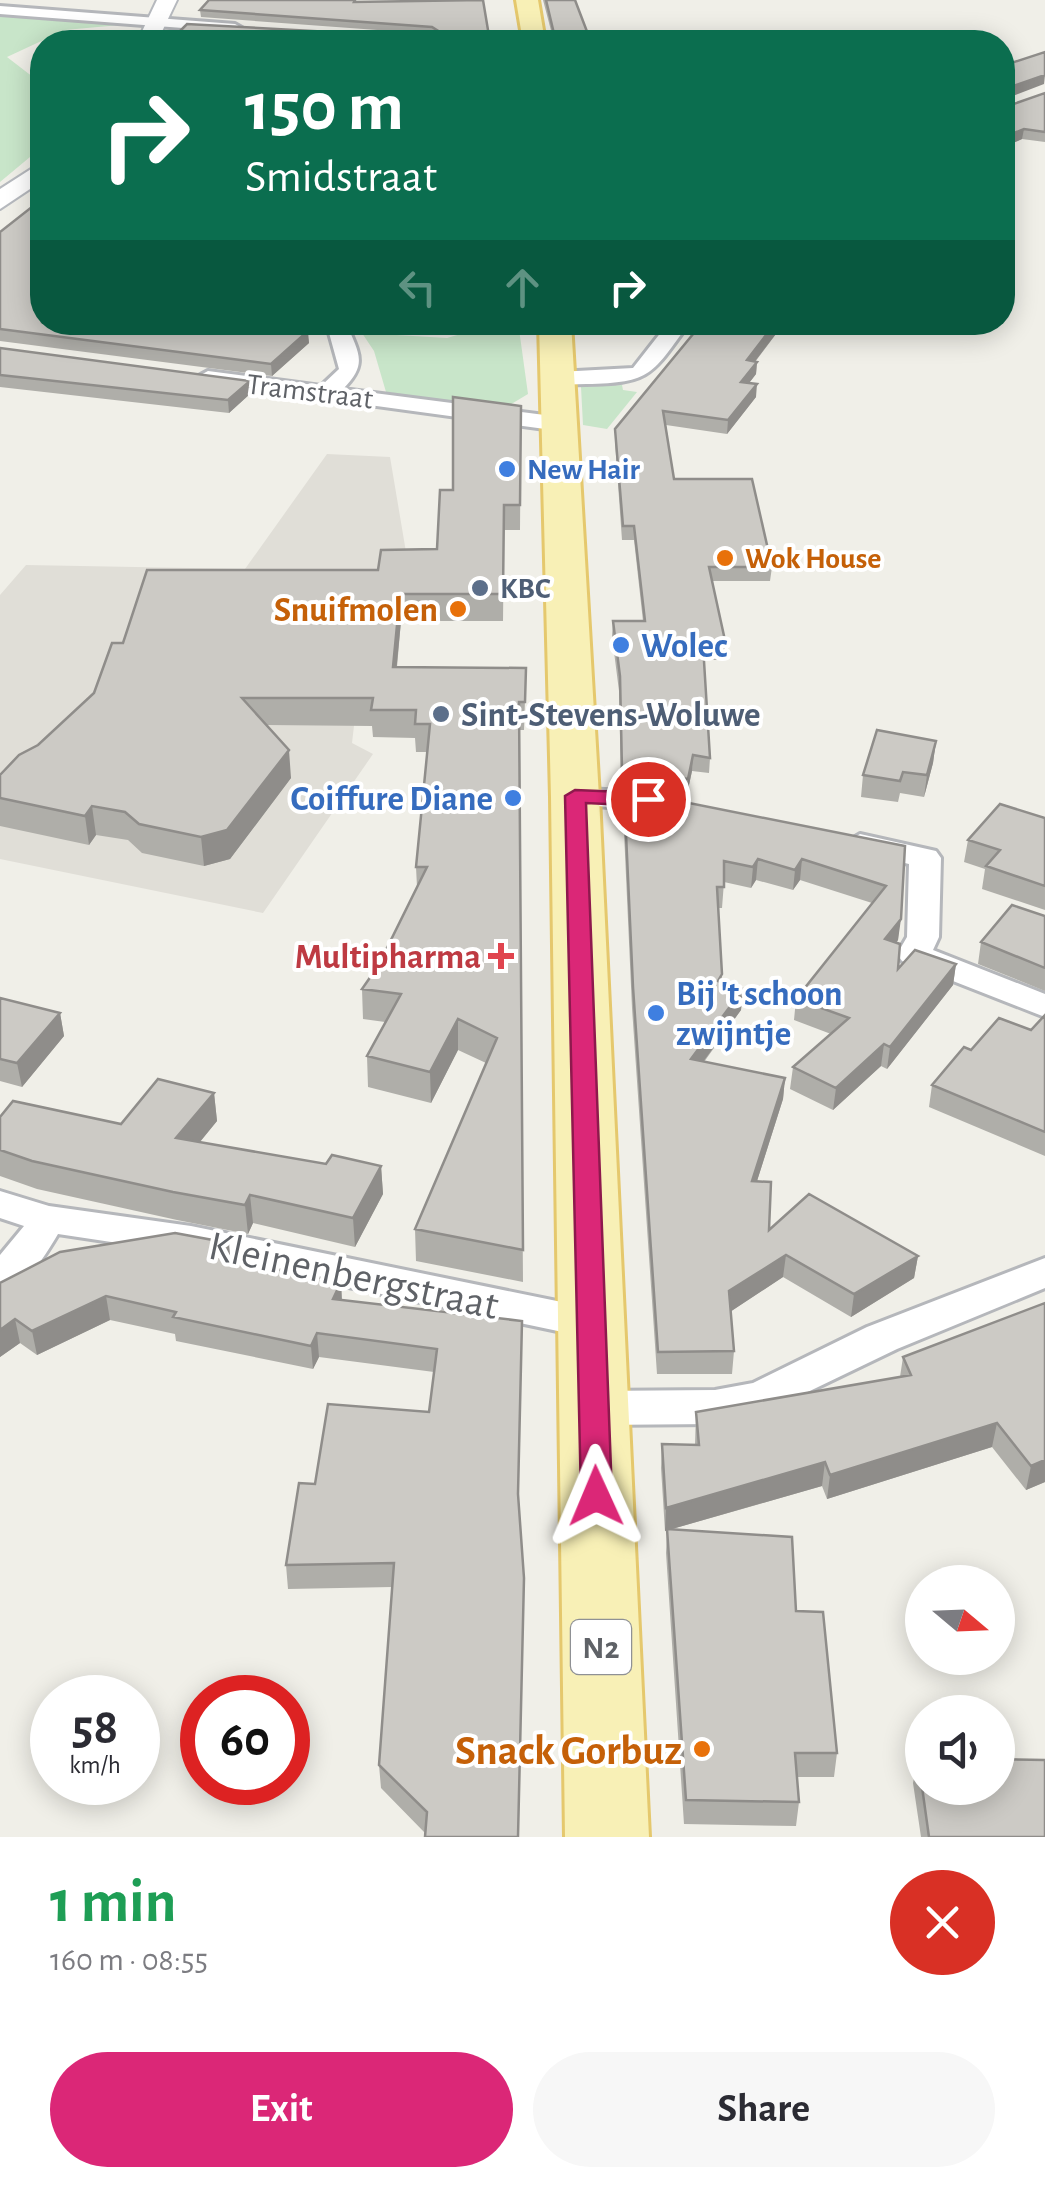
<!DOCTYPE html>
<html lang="en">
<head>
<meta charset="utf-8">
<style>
	:root { --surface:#fff; --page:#f7f7f7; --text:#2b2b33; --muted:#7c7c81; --accent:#db2777 }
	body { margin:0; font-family:"Alegreya Sans",sans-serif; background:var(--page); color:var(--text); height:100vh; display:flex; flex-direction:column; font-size:38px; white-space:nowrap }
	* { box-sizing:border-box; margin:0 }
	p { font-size:32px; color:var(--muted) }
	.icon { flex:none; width:55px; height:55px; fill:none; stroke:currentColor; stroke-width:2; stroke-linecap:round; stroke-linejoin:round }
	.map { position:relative; height:1837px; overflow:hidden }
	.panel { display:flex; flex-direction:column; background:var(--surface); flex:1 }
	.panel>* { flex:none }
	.banner { position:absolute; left:30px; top:30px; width:985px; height:305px; border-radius:40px; box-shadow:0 5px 25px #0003; background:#0b6e4f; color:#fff; overflow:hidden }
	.needle { width:65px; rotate:109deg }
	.fabs { position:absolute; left:905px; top:1565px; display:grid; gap:20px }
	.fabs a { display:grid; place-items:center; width:110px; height:110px; border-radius:50%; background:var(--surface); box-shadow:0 5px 25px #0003; font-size:50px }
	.speed { position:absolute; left:30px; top:1675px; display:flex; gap:20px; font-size:50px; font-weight:700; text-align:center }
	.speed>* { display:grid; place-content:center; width:130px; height:130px; border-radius:50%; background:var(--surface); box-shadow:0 5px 25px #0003; line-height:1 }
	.speed small { font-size:25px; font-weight:400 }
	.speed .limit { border:15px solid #d22; background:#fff; color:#111 }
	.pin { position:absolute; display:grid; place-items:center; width:85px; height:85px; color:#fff; margin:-42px; border:5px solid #fff; border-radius:50%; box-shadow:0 2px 10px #0007 }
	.me { position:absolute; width:110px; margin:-55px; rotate:359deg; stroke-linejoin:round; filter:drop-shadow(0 0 8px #0008) }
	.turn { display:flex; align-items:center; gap:35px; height:210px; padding:0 50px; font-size:45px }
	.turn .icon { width:130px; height:130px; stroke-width:2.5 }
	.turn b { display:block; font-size:70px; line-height:85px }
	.lanes { display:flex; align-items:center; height:95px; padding:0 50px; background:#0003; justify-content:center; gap:50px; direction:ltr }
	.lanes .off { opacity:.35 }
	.round { display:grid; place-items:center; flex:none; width:105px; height:105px; border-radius:52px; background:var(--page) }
	.head { display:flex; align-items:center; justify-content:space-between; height:170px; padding:0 50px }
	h1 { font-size:60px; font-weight:700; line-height:75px; color:#1e9e55 }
	.button { display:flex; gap:20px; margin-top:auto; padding:20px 50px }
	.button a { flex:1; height:115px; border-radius:60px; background:var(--accent); color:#fff; font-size:40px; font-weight:700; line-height:115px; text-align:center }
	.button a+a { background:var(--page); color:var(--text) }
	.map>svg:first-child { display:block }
	.education { fill:#e0ded7 }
	.green { fill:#c8e5c9 }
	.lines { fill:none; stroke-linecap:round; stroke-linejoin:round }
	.street-casing { stroke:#b5b7bb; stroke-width:6 }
	.secondary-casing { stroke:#b6b9be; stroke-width:4 }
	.primary-casing { stroke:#e5c86d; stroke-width:6 }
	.street { fill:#fff; fill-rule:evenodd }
	.secondary { fill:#fff; fill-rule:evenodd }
	.primary { fill:#f8f0b6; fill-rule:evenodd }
	.wall { fill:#afaea9 }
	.shaded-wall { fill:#8f8d8a }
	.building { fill:#cccac5; stroke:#8f8d8a; stroke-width:2.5 }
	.route { fill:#db2777; stroke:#8e194d; stroke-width:2.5 }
	.shop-dot { fill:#3f7fe0; stroke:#fff; stroke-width:4 }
	.food-dot { fill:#e8710a; stroke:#fff; stroke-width:4 }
	.service-dot { fill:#5c6f8a; stroke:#fff; stroke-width:4 }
	.health-dot { fill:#e0444e; stroke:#fff; stroke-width:4 }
	.labels { text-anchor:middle; stroke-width:8; stroke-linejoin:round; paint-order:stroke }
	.far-street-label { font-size:30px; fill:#5f6267; stroke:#fff }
	.far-shop-label { font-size:30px; font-weight:bold; fill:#366cbe; stroke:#fff; text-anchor:start }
	.far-food-label { font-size:30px; font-weight:bold; fill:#c56008; stroke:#fff; text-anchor:start }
	.far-service-label { font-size:30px; font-weight:bold; fill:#4e5e75; stroke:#fff; text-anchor:start }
	.shield { fill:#fff; stroke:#8f9195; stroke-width:2.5 }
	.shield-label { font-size:32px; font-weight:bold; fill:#5f6267 }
	.food-label { font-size:35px; font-weight:bold; fill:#c56008; stroke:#fff; text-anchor:end }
	.shop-label { font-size:35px; font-weight:bold; fill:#366cbe; stroke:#fff; text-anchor:start }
	.service-label { font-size:35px; font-weight:bold; fill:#4e5e75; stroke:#fff; text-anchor:start }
	.health-label { font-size:35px; font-weight:bold; fill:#be3a42; stroke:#fff; text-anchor:end }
	.near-street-label { font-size:42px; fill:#5f6267; stroke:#fff }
	.near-food-label { font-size:42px; font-weight:bold; fill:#c56008; stroke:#fff; text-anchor:end }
</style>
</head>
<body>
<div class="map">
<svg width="1045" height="1837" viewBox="0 0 1045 1837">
	<rect width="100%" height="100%" fill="#f0efe8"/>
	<!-- education -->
	<path class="education" d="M327 454 390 457 406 552 402 569 372 570 352 743 373 754 263 913 0 859V595L26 565 245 569Z"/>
	<!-- green -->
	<path class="green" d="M0 15 120 25 65 30 7 57 42 84V147L0 182Z
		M481 328 519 329 528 394 503 409 386 392 374 351 362 333 447 338Z
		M622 385 623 390 637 392 607 429 583 425 581 387Z"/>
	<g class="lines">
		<!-- street casing -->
		<g class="street-casing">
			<path id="street" d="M0 6 235 24 242 28 235 32 0 14Z
				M326 322H346C358 353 369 363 343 389L560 417 571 424 560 431 208 383 197 377 208 371 321 386 339 369Z
				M669 322H690C652 374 652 383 586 384 572 384 558 387 547 378L558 372 633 368Z
				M575 788 665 794 680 803 665 812 564 803 560 797Z
				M860 834 936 851 941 858 939 937 933 950 1045 994V1017L902 961 897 954 907 937 909 864 849 850 845 843Z
				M0 1191 49 1206 191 1226 591 1308 605 1312 611 1323 605 1334 591 1338 191 1254 58 1234C43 1259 29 1283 0 1291V1255L24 1226 0 1218Z
				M1045 1258V1288L897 1349 762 1414 715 1424 595 1425 580 1420 574 1408 580 1396 595 1391 715 1390 753 1383 867 1327Z"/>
		</g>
		<!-- secondary casing -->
		<g class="secondary-casing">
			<path id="secondary" d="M157 0H177L157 42H137Z
				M42 162V181L0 209V189Z"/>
		</g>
		<!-- primary casing -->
		<g class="primary-casing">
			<path id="primary" d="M516 0H538L545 42H523Z
				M539 322H571L599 797 649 1837H565L551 797Z"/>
		</g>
		<!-- street -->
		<use href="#street" class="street"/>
		<!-- secondary -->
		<use href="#secondary" class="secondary"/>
		<!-- primary -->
		<use href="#primary" class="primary"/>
	</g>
	<!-- wall -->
	<path class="wall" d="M543 0H575L591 42H554Z
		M357 2 490 42H216L180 40 179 32 438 38 432 34 201 17 200 10Z
		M1045 93V142L1022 139 1002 148V105L1005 107Z
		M0 232 42 322 264 326V322H305L309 343 272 376 0 341Z
		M416 322H464V328H416Z
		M588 322H664L662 324H588Z
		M699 322H785L755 362H757L756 374 749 383 756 397 727 434 666 425 674 479 772 567 770 581H712L726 645 725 660H704L710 758 709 773 692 771 687 794 621 786 619 691 612 636 613 621H643L634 540H622L615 442V429L703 323Z
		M0 348 251 393 229 413 0 387Z
		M521 406 520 530H504L503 621H401L397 667 526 668 524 730H519L523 1282 416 1261 415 1229 486 1063 458 1050 431 1103 368 1087 367 1056 385 1022 363 1019 362 989 378 966 417 887 416 867 427 752H416L415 738 373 737 372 726 267 725 291 778 230 859 204 866 142 853 128 840 96 835 89 845 0 826V775L38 745 94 693 123 643 378 570 437 549 453 490Z
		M936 741 933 763 924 797 900 793 898 802 861 797 863 775Z
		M624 790 905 846 898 940 896 943 898 969 956 964 953 985 887 1069 881 1066 833 1110 790 1089 793 1067 831 1034 794 1020 796 999 872 903 800 880 793 890 756 880 751 888 724 882 722 908H718L722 982 743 989 741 1010 704 1062 785 1078 783 1099 757 1181 769 1230 918 1256 914 1278 851 1317 783 1277 731 1311 734 1351 732 1374H657L632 1008 623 810Z
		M1045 818V910L982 889 985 869 964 862 968 840Z
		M1045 916V991L978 964 981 942Z
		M0 998 60 1013 64 1036 22 1087 0 1081Z
		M1045 1015V1156L929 1107 932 1085 971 1050 1031 1030Z
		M214 1093 217 1121 200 1142 326 1164 381 1166 383 1194 355 1247 253 1223 248 1234 177 1220 37 1189 0 1176V1117L121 1124Z
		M231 1260 341 1282 342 1301 522 1321 425 1833 381 1788 379 1765 392 1587 288 1589 286 1565 315 1484 429 1412 434 1372 319 1357 313 1369 176 1341 175 1334 110 1320 37 1355 20 1343 0 1357V1283Z
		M1045 1303V1482L1026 1490 992 1447 827 1499 822 1486 672 1529 796 1611 837 1753 834 1777H797L799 1802 796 1826 684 1824 666 1553 667 1531H665L661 1468 662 1444 695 1445 696 1412 900 1377 903 1357Z
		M918 1758 1045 1837H921L913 1783Z"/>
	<!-- shaded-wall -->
	<path class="shaded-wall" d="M1045 75 1044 84 1002 100V90Z
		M1024 129 1022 139 1002 148V138Z
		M776 322H785L746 373 747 360Z
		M308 331 309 343 272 376 271 364Z
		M757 362 756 374 740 395 741 382Z
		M250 381 251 393 229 413 228 400Z
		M757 384 756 397 727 434 728 420Z
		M400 594 401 621 394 694 393 667Z
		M936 741 933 763 924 797 927 775Z
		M289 750 291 778 230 859 204 866 201 837Z
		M693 755 692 771 687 794 688 779Z
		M92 806 96 835 89 845 85 816Z
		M758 859 756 880 751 888 753 867Z
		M802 859 800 880 793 890 795 870Z
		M901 919 898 940 883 960 885 939Z
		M956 964 953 985 887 1069 890 1047Z
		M743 989 741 1010 689 1081 691 1059Z
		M60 1013 64 1036 22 1087 17 1063Z
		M458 1019V1050L431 1103 430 1072Z
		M884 1044 881 1066 833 1110 836 1088Z
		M785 1078 783 1099 750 1203 752 1181Z
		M214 1093 217 1121 180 1166 176 1138Z
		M381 1166 383 1194 355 1247 353 1218Z
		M250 1195 253 1223 248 1234 245 1205Z
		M229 1243 231 1266 221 1258Z
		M786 1255 783 1277 727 1314 729 1291Z
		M918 1256 914 1278 851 1317 854 1294Z
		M341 1282 342 1305 333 1299Z
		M106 1296 110 1320 37 1355 32 1331Z
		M15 1319 20 1343 0 1357V1330Z
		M317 1333 319 1357 313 1369 311 1346Z
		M997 1423 992 1447 827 1499 830 1475Z
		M1045 1460V1482L1026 1490 1031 1466Z
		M825 1462 822 1486 665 1531 666 1508Z"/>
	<!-- building -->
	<path class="building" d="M209 0H355L354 2 483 0 490 42H306L179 32 187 24 439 38 443 34 432 27 200 10Z
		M546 0H575L591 42H556Z
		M1045 52V75L1002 90V66Z
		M1045 93V132L1024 129 1002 138V105L1005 107Z
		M42 199V322H237L267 326 266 322H305L308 331 271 364 0 329V232Z
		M703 322H776L747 360 757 362 741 382 757 384 728 420 663 411 674 479H752L772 567H709L726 645H703L710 758 693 755 688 779 622 770 620 676 613 621H645L634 526H623L615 429Z
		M0 348 250 381 228 400 0 375Z
		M453 397 521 406 520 505H504L503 594H400L393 667 526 668 525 702H519L523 1250 415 1229 497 1038 458 1019 430 1072 367 1056 401 994 362 989 378 966 427 867H416L430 724H415L416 710H371L373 698H242L289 750 227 830 201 837 139 824 125 812 92 806 85 816 0 798V775L19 755 38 745 94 693 112 643H123L147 570H378L381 550 437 549 440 490H453Z
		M877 730 936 741 927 775 903 772 900 781 863 775Z
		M624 790 905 846 901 919 885 939 900 944 898 969 915 950 956 964 890 1047 884 1044 836 1088 793 1067 849 1018 796 999 886 886 802 859 795 870 758 859 753 867 724 861V887H717L722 974 718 981 743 989 691 1059 785 1078 752 1181 771 1182 769 1230 809 1194 918 1256 854 1294 786 1255 729 1291 734 1351 658 1352 633 987Z
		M1000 804 1045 818V886L986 866 1000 850 968 840Z
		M1012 905 1045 916V968L981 942Z
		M0 998 60 1013 17 1063 0 1059Z
		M1045 1015V1132L932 1085 964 1047 971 1050 999 1018 1031 1030Z
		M158 1079 214 1093 176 1138 326 1164 332 1155 381 1166 353 1218 250 1195 245 1205 173 1192 32 1161 0 1150V1117L13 1101 121 1124Z
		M175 1233 229 1243 221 1258 341 1282 333 1299 522 1321 518 1494 524 1578 518 1837H425L427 1812 379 1765 394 1563 286 1565 299 1483 315 1484 328 1404 429 1412 437 1349 317 1333 311 1346 173 1317 176 1312 106 1296 32 1331 15 1319 0 1330V1283L60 1252Z
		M1045 1303V1460L1031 1466 997 1423 830 1475 825 1462 666 1508 662 1444 699 1445 696 1412 911 1375 903 1357Z
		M667 1529 792 1537 796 1611 823 1612 837 1753H795L799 1802 686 1800Z
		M918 1758H922V1788H998V1759L1045 1760V1837H929Z"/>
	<!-- route -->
	<path class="route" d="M575 790 648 793 658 799 648 806 586 803 612 1496 607 1504 596 1508 585 1504 581 1496 565 796Z"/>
	<!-- markers -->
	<g class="shop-dot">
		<circle cx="507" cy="469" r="10"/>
		<circle cx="621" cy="645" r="10"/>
		<circle cx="513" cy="798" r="10"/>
		<circle cx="656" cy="1013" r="10"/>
	</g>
	<g class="food-dot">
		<circle cx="725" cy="558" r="10"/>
		<circle cx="458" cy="609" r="10"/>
		<circle cx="702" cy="1749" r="10"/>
	</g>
	<g class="service-dot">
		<circle cx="480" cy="588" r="10"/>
		<circle cx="441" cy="714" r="10"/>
	</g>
	<path class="health-dot" d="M496 941h10v10h10v10h-10v10h-10v-10h-10v-10h10z"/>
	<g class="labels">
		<!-- far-street labels -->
		<g class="far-street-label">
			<text transform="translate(310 391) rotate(7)" y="10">Tramstraat</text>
		</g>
		<!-- far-shop labels -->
		<g class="far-shop-label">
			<text x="527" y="479">New Hair</text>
		</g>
		<!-- far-food labels -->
		<g class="far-food-label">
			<text x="745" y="568">Wok House</text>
		</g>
		<!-- far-service labels -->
		<g class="far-service-label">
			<text x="500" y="598">KBC</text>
		</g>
		<!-- shield labels -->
		<rect class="shield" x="571" y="1620" width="60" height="54" rx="8"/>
		<g class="shield-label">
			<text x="601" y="1658">N2</text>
		</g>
		<!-- food labels -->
		<g class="food-label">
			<text x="438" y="621">Snuifmolen</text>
		</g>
		<!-- shop labels -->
		<g class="shop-label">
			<text x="641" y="657">Wolec</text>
			<text x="493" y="810" text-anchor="end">Coiffure Diane</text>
			<text x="676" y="1005">Bij 't schoon<tspan x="676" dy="40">zwijntje</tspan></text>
		</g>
		<!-- service labels -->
		<g class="service-label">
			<text x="461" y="726">Sint-Stevens-Woluwe</text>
		</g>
		<!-- health labels -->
		<g class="health-label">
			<text x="481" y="968">Multipharma</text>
		</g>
		<!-- near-street labels -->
		<g class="near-street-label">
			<text transform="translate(354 1274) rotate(12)" y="15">Kleinenbergstraat</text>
		</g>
		<!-- near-food labels -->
		<g class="near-food-label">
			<text x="682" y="1764">Snack Gorbuz</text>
		</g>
	</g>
</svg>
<div class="fabs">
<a><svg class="needle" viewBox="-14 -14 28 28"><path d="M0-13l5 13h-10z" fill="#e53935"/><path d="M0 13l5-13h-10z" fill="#7c7c81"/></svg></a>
<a><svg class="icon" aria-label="sound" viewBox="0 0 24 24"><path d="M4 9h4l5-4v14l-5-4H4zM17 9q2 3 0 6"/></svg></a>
</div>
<div class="speed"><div>58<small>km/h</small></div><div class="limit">60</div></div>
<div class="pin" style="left:648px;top:799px;background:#d93025"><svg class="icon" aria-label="arrive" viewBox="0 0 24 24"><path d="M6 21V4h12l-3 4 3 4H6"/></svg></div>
<svg class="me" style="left:596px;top:1496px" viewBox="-20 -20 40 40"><path d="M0-17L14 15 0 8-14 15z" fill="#db2777" stroke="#fff" stroke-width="4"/></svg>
<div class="banner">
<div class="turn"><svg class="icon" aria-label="right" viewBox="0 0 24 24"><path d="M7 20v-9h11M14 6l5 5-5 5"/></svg><div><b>150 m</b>Smidstraat</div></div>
<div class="lanes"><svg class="icon off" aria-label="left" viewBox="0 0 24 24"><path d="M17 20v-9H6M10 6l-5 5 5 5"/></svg><svg class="icon off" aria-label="ahead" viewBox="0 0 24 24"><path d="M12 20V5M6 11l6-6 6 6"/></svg><svg class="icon" aria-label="right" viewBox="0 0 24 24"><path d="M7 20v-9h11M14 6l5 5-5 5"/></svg></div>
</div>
</div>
<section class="panel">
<div class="head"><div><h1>1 min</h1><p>160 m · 08:55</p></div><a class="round" style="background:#d93025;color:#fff"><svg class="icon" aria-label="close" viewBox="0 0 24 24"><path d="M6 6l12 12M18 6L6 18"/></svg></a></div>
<div class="button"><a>Exit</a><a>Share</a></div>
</section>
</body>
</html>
